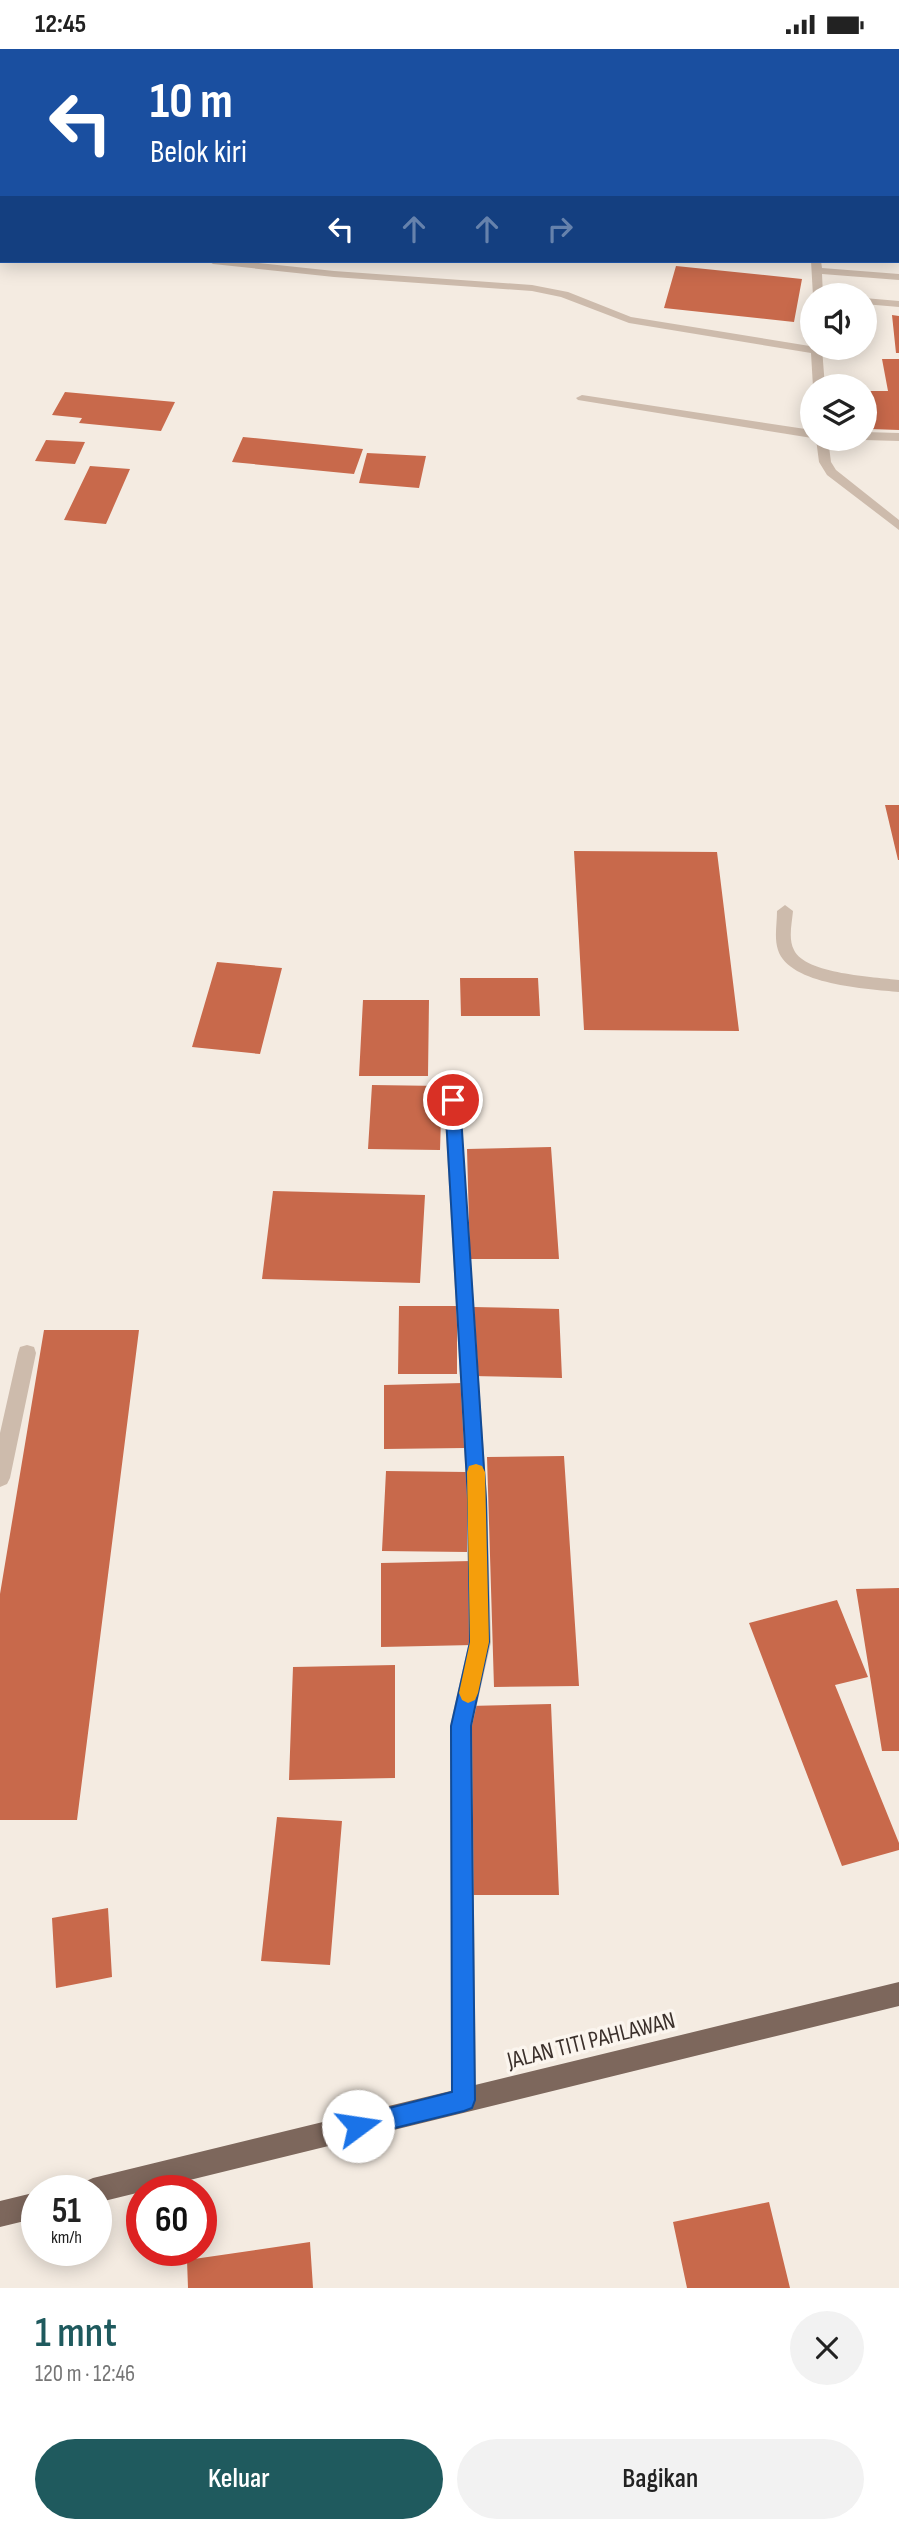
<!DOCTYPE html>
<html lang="id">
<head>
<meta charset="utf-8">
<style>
	:root { --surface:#fff; --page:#f2f2f2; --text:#222; --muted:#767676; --accent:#1f5a5e }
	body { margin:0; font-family:"Sofia Sans Condensed",sans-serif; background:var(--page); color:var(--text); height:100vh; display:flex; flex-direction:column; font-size:26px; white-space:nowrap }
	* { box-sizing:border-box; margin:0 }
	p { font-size:23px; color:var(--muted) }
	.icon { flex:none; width:38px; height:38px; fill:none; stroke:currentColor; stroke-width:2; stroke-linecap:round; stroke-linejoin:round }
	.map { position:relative; height:2239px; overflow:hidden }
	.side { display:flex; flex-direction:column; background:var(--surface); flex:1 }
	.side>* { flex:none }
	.top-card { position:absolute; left:0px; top:0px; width:900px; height:214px; box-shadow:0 4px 18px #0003; background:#1a4fa0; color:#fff; overflow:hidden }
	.tools { position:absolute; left:800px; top:234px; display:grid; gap:14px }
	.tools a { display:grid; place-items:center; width:77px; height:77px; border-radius:50%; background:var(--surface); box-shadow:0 4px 18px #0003; font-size:35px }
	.speed { position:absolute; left:21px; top:2126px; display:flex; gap:14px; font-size:35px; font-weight:700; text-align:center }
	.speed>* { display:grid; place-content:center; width:91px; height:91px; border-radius:50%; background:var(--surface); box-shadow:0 4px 18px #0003; line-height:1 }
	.speed small { font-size:18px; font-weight:400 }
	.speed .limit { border:10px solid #d22; background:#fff; color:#111 }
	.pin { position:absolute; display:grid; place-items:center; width:60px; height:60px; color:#fff; margin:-30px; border:4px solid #fff; border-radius:50%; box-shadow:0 2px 7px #0007 }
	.me { position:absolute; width:77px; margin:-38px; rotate:76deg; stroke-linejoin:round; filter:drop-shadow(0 0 5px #0008) }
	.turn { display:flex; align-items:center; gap:24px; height:147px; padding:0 35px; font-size:32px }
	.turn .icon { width:91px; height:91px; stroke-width:2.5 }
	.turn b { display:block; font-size:49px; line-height:60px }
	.lanes { display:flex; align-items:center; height:66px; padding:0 35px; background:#0003; justify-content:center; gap:35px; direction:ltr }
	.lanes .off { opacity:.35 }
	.round { display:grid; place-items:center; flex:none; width:74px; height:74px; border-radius:37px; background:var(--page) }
	.summary { display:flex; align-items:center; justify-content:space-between; height:119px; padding:0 35px }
	h1 { font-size:42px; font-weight:600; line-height:52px; color:var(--accent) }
	.primary-button { display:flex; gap:14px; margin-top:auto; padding:14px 35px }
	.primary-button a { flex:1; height:80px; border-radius:42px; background:var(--accent); color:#fff; font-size:28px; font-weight:600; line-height:80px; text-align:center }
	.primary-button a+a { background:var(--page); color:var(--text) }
	.status { display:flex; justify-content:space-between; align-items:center; height:49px; padding:0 35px; background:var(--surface); direction:ltr }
	.status svg { height:19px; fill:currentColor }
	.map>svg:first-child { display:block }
	.building { fill:#c8694b }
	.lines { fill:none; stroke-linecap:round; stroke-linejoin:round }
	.service { fill:#cdbbac; fill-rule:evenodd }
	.minor { fill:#cdbbac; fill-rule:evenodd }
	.primary { fill:#7d675c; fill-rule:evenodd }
	.route { fill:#1a73e8; stroke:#114b97; stroke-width:2 }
	.slow { fill:#f59e0b }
	.labels { text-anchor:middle; stroke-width:7; stroke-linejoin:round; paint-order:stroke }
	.near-street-label { font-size:24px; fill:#3b302b; stroke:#fbf5ee }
</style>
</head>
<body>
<div class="status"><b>12:45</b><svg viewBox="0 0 49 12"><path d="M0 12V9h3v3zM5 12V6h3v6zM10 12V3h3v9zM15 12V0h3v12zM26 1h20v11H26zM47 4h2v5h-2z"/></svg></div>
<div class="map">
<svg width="899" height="2239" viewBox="0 0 899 2239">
	<rect width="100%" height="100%" fill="#f4ebe1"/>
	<!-- building -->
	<path class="building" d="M676 217 802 230 794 273 664 259Z
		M892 266 899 267V304H896Z
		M882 310H899V381L870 380 867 366H864V342H888Z
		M65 343 175 353 161 382 79 374 82 369 52 366Z
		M243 388 363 400 354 425 232 413Z
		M46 391 85 393 75 415 35 412Z
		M367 404 426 407 419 439 359 434Z
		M90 417 130 420 106 475 64 471Z
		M885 756H899V811H898Z
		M574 802 717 803 739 982 584 981Z
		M217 913 282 919 260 1005 192 998Z
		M460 929H538L540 967H461Z
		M363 951H429L428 1027H359Z
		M372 1036 442 1037 440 1101 368 1100Z
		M551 1098 559 1210H470L467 1100Z
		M273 1142 425 1146 420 1234 262 1230Z
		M399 1257H457V1325H398Z
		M472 1258 559 1260 562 1329 472 1327Z
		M44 1281H139L77 1771H0V1545Z
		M463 1334 465 1399 384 1400V1336Z
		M564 1407 579 1637 494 1638 487 1408Z
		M386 1422 467 1423V1503L382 1502Z
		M471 1512 473 1596 381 1598V1514Z
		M899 1539V1702H882L856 1540Z
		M837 1551 868 1628 835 1636 899 1794V1801L842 1817 749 1574Z
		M395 1616V1729L289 1731 293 1618Z
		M551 1655 559 1846H471L469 1657Z
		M277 1768 342 1772 330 1916 261 1912Z
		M108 1859 112 1928 56 1939 52 1869Z
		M769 2153 790 2239H687L673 2173Z
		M310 2193 313 2239H188L187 2211Z"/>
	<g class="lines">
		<!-- service -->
		<path class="service" d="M582 346 812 381V389L578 351 576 349Z
			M785 856 793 862C792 874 788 890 794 901 805 925 875 928 899 931V943C868 940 789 936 778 901 774 889 777 875 777 862Z"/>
		<!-- minor -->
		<path class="minor" d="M48 0H56V2H48Z
			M191 0H199L190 2Z
			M445 0H454L455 2H446Z
			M0 25H2V31H0Z
			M2 140V148H0V141Z
			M208 212H240L334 222 532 236 568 243 631 268 822 299 825 338H813L811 304 629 274 561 248 532 242 334 228 213 215Z
			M811 212H821L822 219 899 225V231L822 225 823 247H813Z
			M864 249 899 252V258L864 255Z
			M864 383 899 384V392L864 391Z
			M816 390H828L831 413 836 421 899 471V481L827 426 819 413Z
			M452 1044 460 1051 487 1450 491 1593 472 1677 476 2051 473 2060 464 2063 455 2060 452 2051 450 1677 469 1593 467 1450 444 1051Z
			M27 1296 34 1298 36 1304 10 1429 7 1435 0 1438V1384L18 1304 20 1298Z"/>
		<!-- primary -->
		<path class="primary" d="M899 1933V1957L96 2154V2142H80L84 2133 93 2129Z
			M37 2143V2169L0 2178V2152Z"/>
	</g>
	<!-- route -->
	<path class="route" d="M453 1045 460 1051 486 1450 489 1593 471 1677 475 2051 472 2059 464 2062 358 2088 350 2085 347 2077 350 2069 452 2043 451 1677 470 1593 468 1450 445 1051Z"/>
	<!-- slow -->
	<path class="slow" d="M476 1415 482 1417 485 1423 489 1593 478 1644 475 1651 468 1654 462 1651 459 1644 470 1593 467 1423 469 1417Z"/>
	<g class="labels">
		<!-- near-street labels -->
		<g class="near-street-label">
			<text transform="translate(591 1991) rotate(-14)" y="8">JALAN TITI PAHLAWAN</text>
		</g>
	</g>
</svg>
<div class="tools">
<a><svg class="icon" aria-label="sound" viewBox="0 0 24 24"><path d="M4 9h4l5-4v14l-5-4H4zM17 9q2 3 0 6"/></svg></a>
<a><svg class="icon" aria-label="layers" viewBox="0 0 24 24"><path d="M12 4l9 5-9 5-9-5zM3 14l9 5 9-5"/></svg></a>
</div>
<div class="speed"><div>51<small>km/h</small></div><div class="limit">60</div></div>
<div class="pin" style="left:453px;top:1051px;background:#d93025"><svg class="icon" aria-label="arrive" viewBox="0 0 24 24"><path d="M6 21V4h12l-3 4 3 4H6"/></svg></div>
<svg class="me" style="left:358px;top:2077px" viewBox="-20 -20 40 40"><circle r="19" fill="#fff"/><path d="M0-13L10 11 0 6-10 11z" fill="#1a73e8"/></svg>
<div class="top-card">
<div class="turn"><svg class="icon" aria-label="left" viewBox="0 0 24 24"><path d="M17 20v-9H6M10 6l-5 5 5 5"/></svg><div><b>10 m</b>Belok kiri</div></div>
<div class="lanes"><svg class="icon" aria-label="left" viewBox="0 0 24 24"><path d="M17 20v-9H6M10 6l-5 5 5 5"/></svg><svg class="icon off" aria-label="ahead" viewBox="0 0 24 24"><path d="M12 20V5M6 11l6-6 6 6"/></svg><svg class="icon off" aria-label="ahead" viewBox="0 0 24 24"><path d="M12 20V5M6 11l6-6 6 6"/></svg><svg class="icon off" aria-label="right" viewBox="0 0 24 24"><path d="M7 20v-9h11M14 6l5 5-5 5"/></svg></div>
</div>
</div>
<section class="side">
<div class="summary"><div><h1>1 mnt</h1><p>120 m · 12:46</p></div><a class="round"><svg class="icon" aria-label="close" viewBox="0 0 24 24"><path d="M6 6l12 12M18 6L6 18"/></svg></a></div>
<div class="primary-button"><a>Keluar</a><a>Bagikan</a></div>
</section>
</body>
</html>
